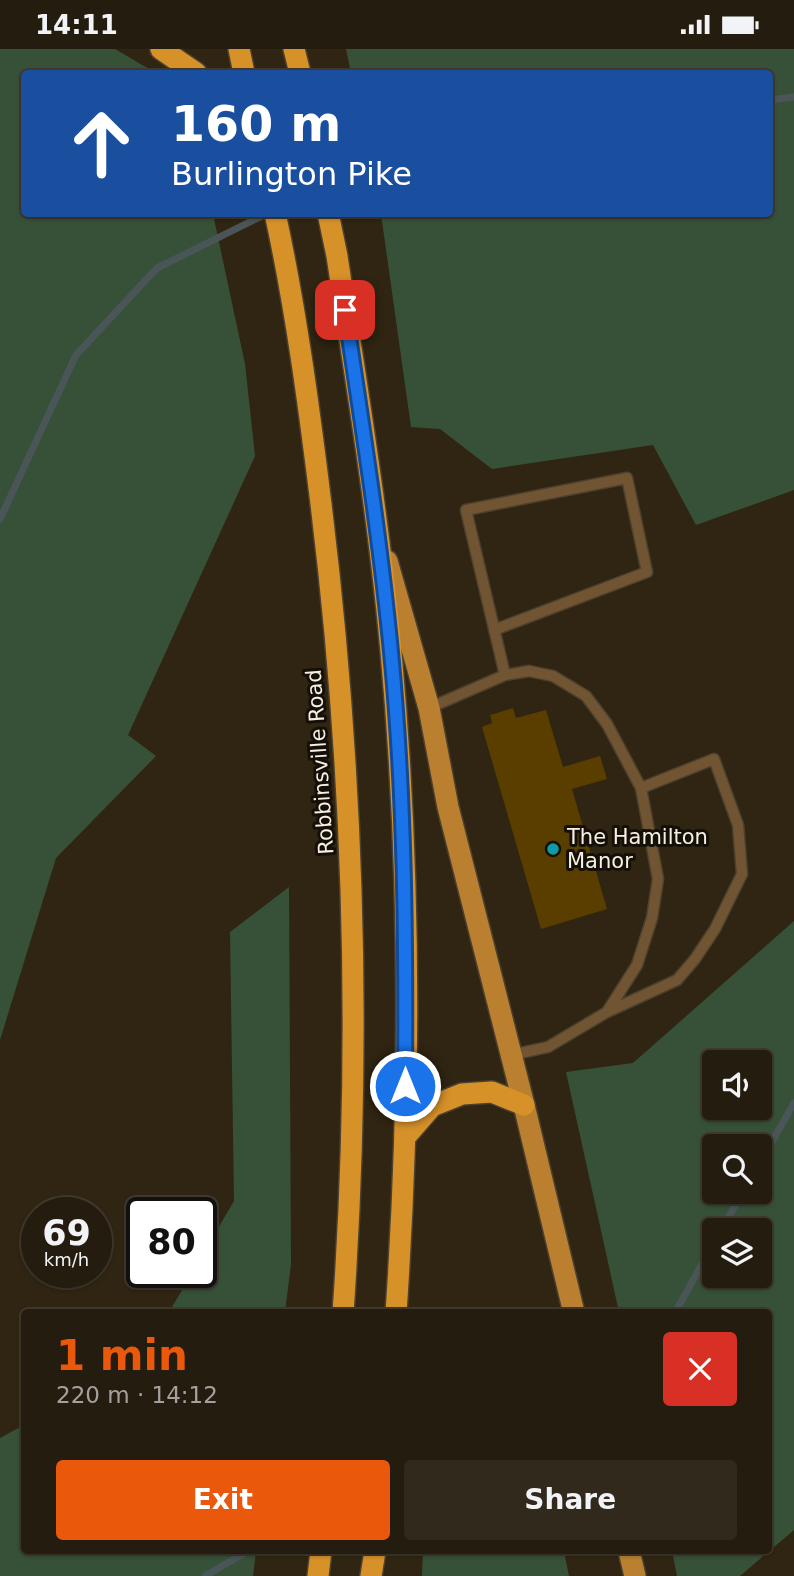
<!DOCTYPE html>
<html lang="en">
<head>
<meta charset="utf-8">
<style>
	:root { --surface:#241c0e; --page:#30291c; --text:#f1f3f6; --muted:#a3a19e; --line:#413a2e; --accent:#ea580c }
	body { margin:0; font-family:"DejaVu Sans",sans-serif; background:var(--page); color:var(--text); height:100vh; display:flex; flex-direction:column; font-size:26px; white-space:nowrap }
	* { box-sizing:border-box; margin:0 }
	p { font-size:23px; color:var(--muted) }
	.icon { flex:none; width:38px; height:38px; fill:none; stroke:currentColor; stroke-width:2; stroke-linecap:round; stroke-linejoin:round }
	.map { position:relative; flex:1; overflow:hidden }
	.side { position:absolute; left:21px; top:1260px; width:751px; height:245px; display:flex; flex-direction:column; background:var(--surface); border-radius:7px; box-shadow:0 2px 5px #0004,0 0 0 2px var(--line) }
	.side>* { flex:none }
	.top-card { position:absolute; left:21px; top:21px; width:752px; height:147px; border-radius:7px; box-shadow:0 2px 5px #0004,0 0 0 2px var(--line); background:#1a4fa0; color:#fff; overflow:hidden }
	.fabs { position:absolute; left:702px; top:1001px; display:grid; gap:14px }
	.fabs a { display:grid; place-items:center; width:70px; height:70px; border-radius:7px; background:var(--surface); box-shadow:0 2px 5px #0004,0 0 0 2px var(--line); font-size:35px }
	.speed { position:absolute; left:21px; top:1148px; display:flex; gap:14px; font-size:35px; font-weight:700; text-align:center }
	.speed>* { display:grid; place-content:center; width:91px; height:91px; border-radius:50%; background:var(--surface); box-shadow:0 2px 5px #0004,0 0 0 2px var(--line); line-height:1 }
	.speed small { font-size:18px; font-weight:400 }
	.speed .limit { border:4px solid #111; border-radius:10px; background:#fff; color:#111 }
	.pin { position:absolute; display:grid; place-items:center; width:60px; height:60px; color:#fff; margin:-30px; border-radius:14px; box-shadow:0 4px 10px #0006 }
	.me { position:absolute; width:77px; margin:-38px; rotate:0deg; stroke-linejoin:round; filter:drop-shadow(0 0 5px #0008) }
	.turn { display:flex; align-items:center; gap:24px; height:147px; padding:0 35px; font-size:32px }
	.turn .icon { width:91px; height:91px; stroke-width:2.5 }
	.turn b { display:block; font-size:49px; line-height:60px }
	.round { display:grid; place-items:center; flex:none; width:74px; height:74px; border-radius:7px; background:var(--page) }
	.headline { display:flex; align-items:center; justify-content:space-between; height:119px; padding:0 35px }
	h1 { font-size:42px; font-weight:700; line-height:52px; color:var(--accent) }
	.button { display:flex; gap:14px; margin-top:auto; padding:14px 35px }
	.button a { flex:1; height:80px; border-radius:7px; background:var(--accent); color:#fff; font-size:28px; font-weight:700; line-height:80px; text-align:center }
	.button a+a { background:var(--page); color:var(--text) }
	.status { display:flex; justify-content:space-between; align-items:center; height:49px; padding:0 35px; background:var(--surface); direction:ltr }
	.status svg { height:19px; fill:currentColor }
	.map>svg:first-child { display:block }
	.green { fill:#375138; fill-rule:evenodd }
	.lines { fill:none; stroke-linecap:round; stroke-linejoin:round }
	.stream { stroke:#4a5557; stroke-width:7 }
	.building { fill:#593e00 }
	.lane-casing { stroke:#4c412f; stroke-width:13 }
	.primary-casing { stroke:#4c412f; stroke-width:24 }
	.highway-casing { stroke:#4c412f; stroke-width:24 }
	.lane { stroke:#715532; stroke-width:10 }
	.primary { stroke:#ba802f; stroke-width:21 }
	.highway { stroke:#d79129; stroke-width:21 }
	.route-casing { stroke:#114b97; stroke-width:18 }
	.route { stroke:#1a73e8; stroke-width:12 }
	.culture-dot { fill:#0f9aa8; stroke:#140f07; stroke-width:2.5 }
	.labels { text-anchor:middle; stroke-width:6; stroke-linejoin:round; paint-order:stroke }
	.street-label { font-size:21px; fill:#f7efe4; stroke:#140f07 }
	.poi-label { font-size:21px; fill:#f7efe4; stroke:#140f07; text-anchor:start }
</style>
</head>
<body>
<div class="status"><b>14:11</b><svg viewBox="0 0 49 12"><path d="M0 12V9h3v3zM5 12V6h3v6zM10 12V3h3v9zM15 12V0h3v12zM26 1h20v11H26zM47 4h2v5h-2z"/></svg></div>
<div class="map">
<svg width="794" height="1527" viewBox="0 0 794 1527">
	<rect width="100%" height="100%" fill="#302512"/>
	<!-- green -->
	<path class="green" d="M0 0H115L156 24H24V164L213 165 245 315 255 407 128 686 156 707 56 809 0 991Z
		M346 0H794V441L696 476 653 396 492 420 440 380 411 378 381 165 770 164V24H351Z
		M289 838 291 1215 285 1263H169L193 1223H201V1208L234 1152 230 883Z
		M794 872V1481L740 1527H677L672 1502H768V1264L619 1263 566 1023 633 1014ZM714 1013H760V1059H714ZM714 1097H760V1143H714ZM714 1181H760V1227H714Z
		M24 1376V1502H256L253 1527H0V1389Z
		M423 1502H564L569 1527H422Z"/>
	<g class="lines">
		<!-- stream -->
		<path class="stream" d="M770 51 794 48
			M0 470 76 306 157 219 268 164
			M760 1114 794 1054
			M721 1181 743 1143
			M675 1264 714 1193
			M205 1527 248 1502"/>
	</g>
	<!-- building -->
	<path class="building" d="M513 659 516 669 546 661 563 718 600 707 607 730 572 740 607 860 541 880 482 678 492 674 490 666Z"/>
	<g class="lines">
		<!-- lane casing -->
		<g class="lane-casing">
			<path id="lane" d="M494 581 647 523 627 429 466 461 505 626
				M429 659 505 626 529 622 553 627 586 647 607 675 641 739 714 710 738 776 742 825 715 880 695 910 677 931 607 963 548 998 511 1006
				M607 963 637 916 652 869 658 830 641 739"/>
		</g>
		<!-- primary casing -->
		<g class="primary-casing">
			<path id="primary" d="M387 512 429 659 448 758 524 1056 574 1264
				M629 1502 635 1527"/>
		</g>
		<!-- highway casing -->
		<g class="highway-casing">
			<path id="highway" d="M161 0 196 24
				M239 0 244 24
				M294 0 300 24
				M275 164C296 260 309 358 321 455 354 723 362 994 343 1264
				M328 164 337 207C357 339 379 470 391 603 411 822 411 1045 396 1264
				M405 1088 432 1057 462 1045 492 1043 524 1056
				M318 1527 321 1502
				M371 1527 375 1502"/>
		</g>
		<!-- lane -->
		<use href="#lane" class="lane"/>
		<!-- primary -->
		<use href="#primary" class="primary"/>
		<!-- highway -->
		<use href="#highway" class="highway"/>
	</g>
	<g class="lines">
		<!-- route casing -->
		<g class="route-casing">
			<path id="route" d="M345 261C362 375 380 488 391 603 405 747 406 892 405 1037"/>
		</g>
		<!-- route -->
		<use href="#route" class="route"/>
	</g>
	<!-- markers -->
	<circle class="culture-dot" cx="553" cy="800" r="7"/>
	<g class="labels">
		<!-- street labels -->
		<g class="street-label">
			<text transform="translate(320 713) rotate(-94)" y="7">Robbinsville Road</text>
		</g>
		<!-- poi labels -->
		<g class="poi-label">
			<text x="567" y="795">The Hamilton<tspan x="567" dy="24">Manor</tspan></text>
		</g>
	</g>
</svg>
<div class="fabs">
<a><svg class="icon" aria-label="sound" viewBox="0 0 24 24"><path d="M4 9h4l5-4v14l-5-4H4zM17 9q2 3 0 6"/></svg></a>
<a><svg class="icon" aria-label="search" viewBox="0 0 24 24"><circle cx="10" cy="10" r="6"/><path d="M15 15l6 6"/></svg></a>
<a><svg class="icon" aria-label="layers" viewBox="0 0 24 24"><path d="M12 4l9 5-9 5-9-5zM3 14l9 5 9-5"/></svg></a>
</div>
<div class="speed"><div>69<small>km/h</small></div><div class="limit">80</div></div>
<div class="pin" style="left:345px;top:261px;background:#d93025"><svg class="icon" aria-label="arrive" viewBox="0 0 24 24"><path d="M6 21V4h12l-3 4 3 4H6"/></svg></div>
<svg class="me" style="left:405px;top:1037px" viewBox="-20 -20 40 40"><circle r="17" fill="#1a73e8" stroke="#fff" stroke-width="3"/><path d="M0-11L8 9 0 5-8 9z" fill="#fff"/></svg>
<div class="top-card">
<div class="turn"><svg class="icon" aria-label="ahead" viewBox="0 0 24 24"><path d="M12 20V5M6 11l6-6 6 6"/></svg><div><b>160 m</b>Burlington Pike</div></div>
</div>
<section class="side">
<div class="headline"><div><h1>1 min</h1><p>220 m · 14:12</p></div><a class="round" style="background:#d93025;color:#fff"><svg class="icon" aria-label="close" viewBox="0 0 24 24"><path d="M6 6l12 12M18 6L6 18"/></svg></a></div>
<div class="button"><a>Exit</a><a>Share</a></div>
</section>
</div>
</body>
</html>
